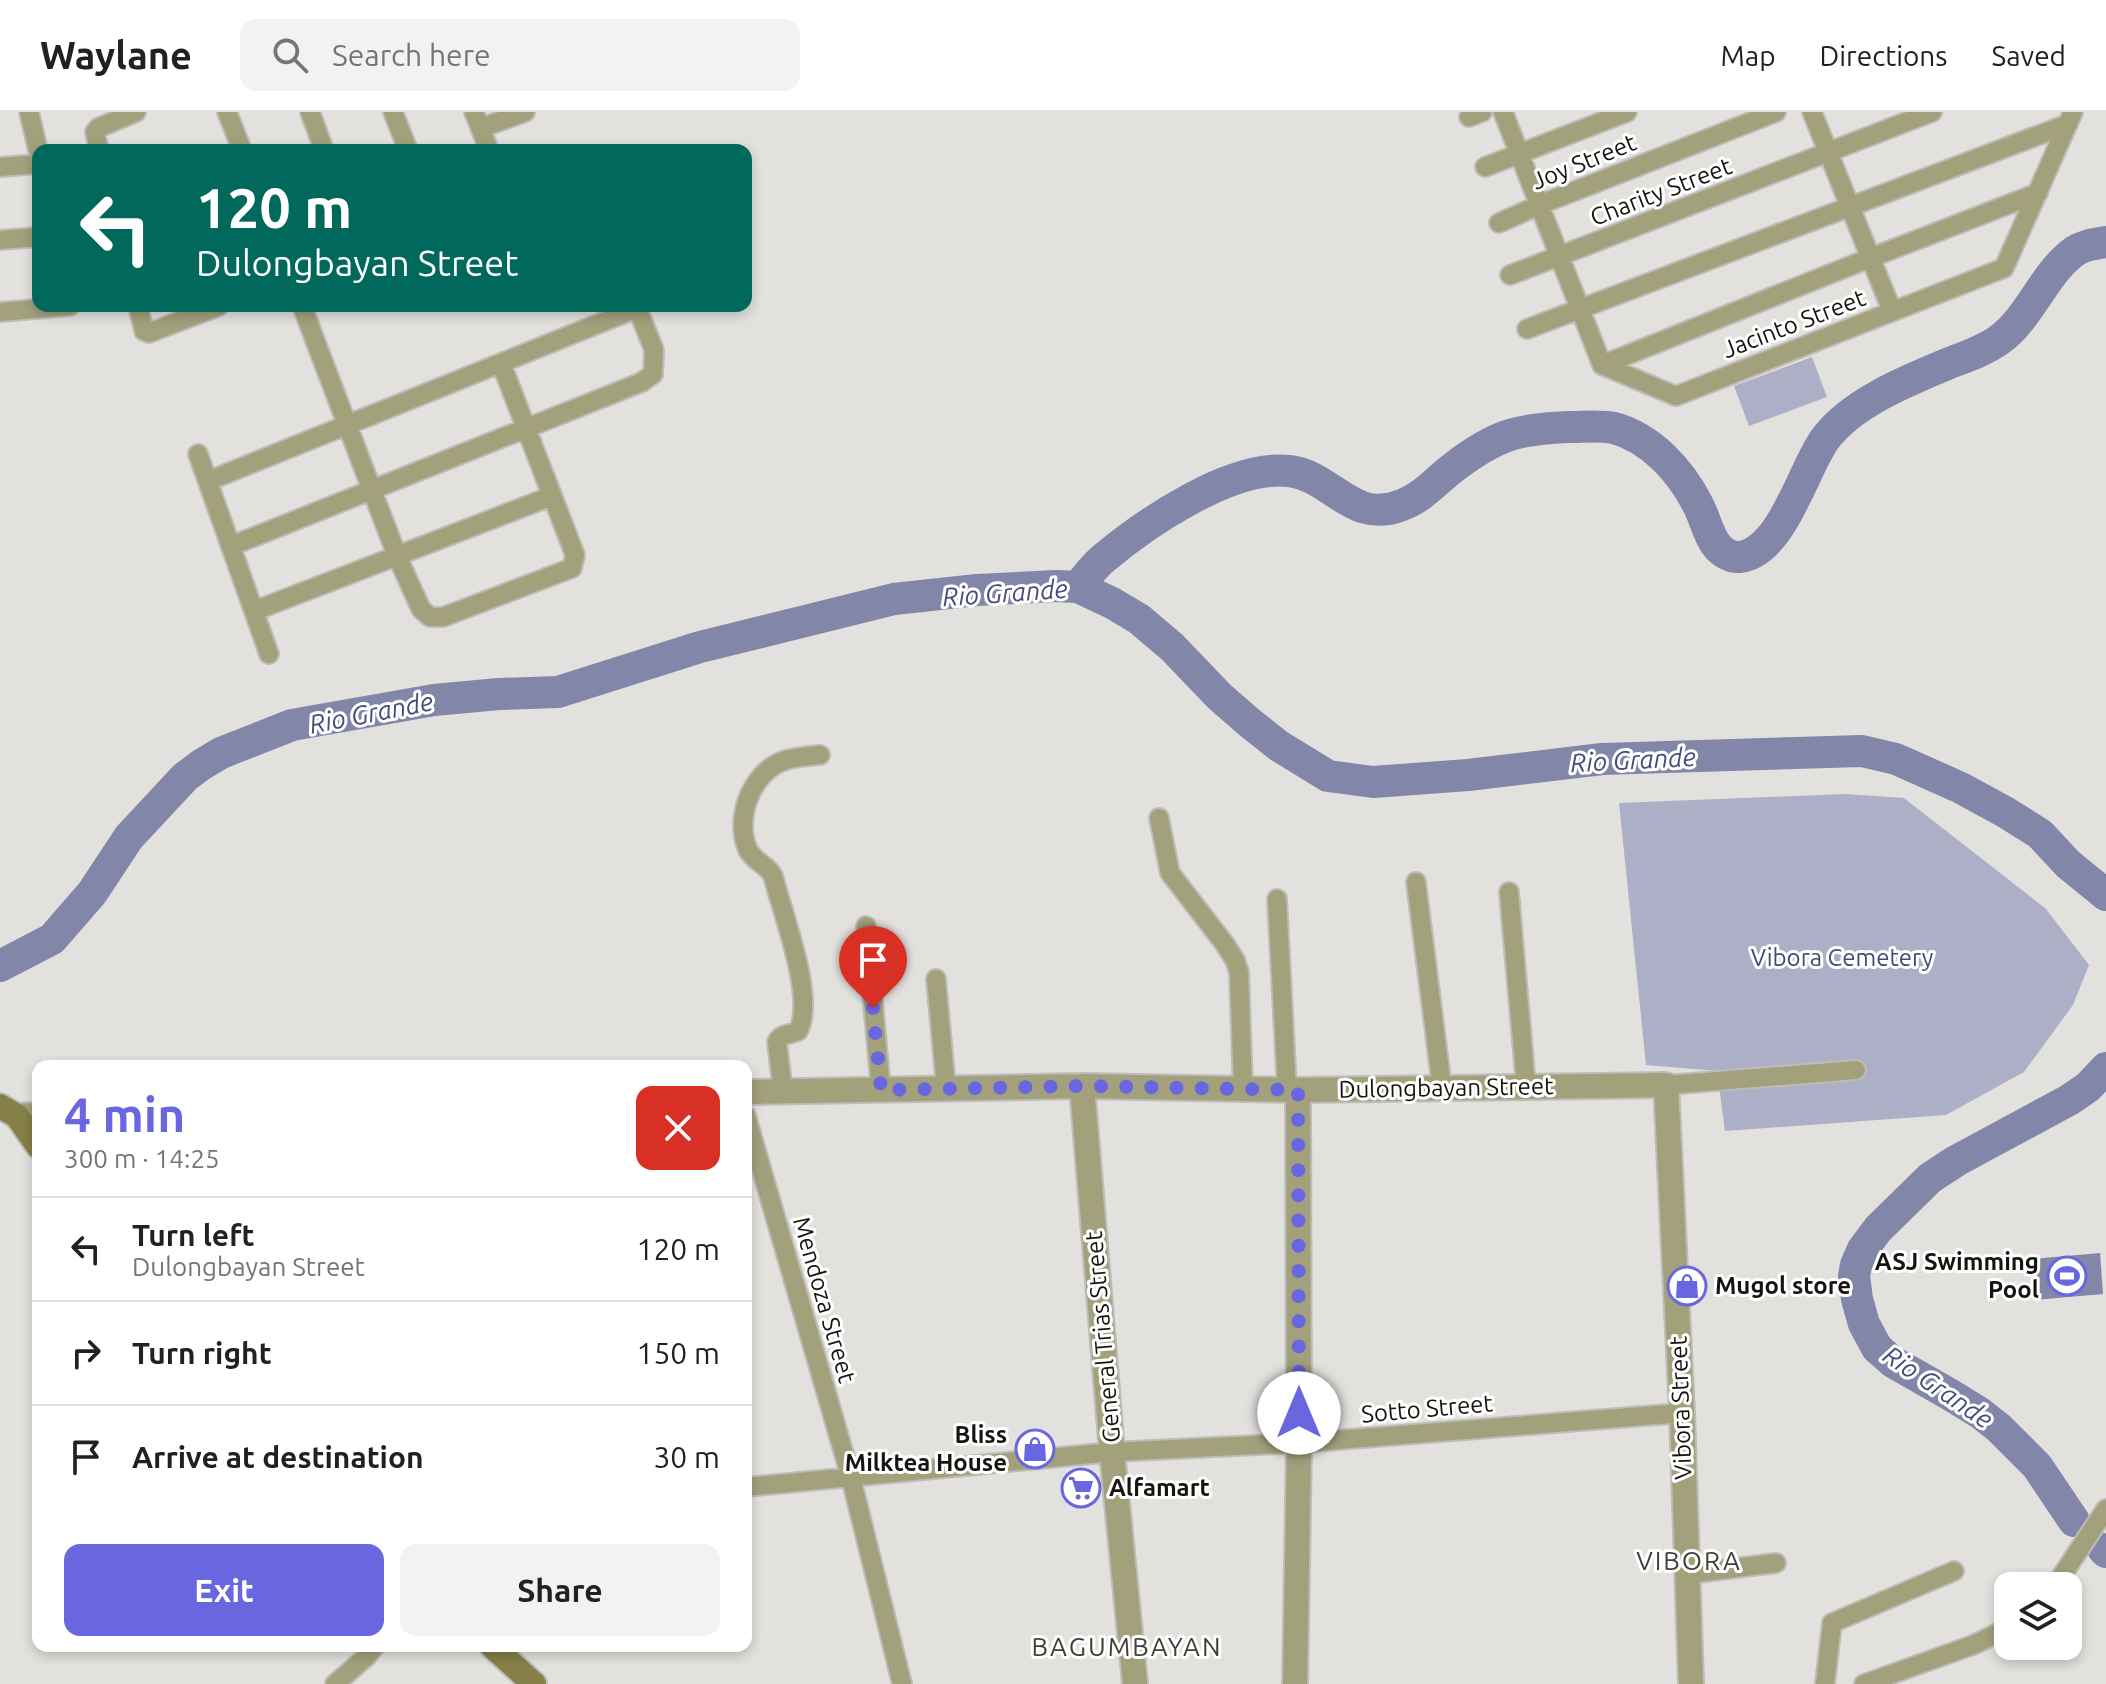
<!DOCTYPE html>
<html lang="en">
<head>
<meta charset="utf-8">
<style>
	:root { --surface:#fff; --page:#f2f2f2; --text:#202124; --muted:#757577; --line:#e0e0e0; --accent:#6967e0 }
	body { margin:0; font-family:Ubuntu,sans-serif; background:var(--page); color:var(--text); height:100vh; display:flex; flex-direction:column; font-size:30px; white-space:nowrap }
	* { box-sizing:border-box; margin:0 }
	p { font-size:26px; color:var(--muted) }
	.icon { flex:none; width:44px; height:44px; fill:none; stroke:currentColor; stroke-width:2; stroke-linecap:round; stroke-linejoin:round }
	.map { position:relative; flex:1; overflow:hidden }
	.panel { position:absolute; left:32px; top:948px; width:720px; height:592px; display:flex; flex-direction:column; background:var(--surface); border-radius:16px; box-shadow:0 4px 12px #0003 }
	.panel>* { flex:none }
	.guide { position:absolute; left:32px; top:32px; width:720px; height:168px; border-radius:16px; box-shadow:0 4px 12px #0003; background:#00695c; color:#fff; overflow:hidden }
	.tools { position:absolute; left:1994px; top:1460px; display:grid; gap:16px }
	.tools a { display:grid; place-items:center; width:88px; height:88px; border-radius:16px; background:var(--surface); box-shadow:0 4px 12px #0003; font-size:40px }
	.pin { position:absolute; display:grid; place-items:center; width:68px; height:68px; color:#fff; margin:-82px -34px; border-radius:50% 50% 50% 0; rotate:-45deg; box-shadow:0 0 8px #0007 }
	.pin .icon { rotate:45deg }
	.me { position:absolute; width:88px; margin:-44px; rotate:0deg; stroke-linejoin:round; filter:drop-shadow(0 0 6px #0008) }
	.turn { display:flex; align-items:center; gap:28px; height:168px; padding:0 32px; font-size:36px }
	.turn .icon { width:104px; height:104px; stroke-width:2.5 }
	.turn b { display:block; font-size:56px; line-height:68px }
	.round { display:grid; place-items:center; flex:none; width:84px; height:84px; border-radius:16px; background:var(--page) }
	.headline { display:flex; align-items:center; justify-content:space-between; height:136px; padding:0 32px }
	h1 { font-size:48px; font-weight:700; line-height:60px; color:var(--accent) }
	.cta { display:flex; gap:16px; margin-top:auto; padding:16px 32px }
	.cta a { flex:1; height:92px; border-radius:16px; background:var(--accent); color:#fff; font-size:32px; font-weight:700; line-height:92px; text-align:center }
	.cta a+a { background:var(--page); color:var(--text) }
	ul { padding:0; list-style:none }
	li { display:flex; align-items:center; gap:24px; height:104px; padding:0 32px; border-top:2px solid var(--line) }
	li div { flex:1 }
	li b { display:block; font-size:30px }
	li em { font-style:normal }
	header { display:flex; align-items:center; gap:48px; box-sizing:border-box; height:112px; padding:0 40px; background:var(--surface); border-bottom:2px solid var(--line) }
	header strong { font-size:38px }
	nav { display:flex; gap:44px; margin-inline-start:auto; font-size:28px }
	.search { width:560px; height:72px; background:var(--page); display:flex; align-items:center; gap:20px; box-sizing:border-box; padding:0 28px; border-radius:16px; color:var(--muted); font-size:30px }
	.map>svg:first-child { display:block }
	.green { fill:#adafc6 }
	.water { fill:#8286a8 }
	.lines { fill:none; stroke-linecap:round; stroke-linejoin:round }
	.river { stroke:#8286a8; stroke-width:32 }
	.minor-casing { stroke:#bdbcb9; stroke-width:22 }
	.tertiary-casing { stroke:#bdbcb9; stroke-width:28 }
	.secondary-casing { stroke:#bdbcb9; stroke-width:28 }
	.minor { stroke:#a3a07c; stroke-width:18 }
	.tertiary { stroke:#a3a07c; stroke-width:24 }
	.secondary { stroke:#858048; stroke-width:24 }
	.route { stroke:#6967e0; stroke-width:14; stroke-dasharray:0 25.2 }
	.labels { text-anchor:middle; stroke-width:6; stroke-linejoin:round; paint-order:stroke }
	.street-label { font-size:24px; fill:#141413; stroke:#fffffe }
	.park-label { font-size:24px; fill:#45487a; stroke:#fffffe }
	.poi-label { font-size:24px; font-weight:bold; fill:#141413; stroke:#fffffe; text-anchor:end }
	.water-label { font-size:26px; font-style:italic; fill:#494b7e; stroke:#fffffe }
	.neighbourhood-label { font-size:26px; letter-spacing:2px; fill:#3f3e3c; stroke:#fffffe }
</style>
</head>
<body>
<header>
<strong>Waylane</strong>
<div class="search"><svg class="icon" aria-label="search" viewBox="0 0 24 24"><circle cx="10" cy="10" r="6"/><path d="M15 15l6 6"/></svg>Search here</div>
<nav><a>Map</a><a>Directions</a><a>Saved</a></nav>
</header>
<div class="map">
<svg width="2106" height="1572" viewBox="0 0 2106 1572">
	<rect width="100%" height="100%" fill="#e2e1de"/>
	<!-- green -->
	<path class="green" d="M1812 245 1827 285 1749 314 1734 274Z
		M1845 682 1904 686 2046 797 2089 853 2073 893 2024 960 1946 1003 1725 1019 1717 959 1646 953 1619 691Z"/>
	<!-- water -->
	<path class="water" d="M2100 1141 2103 1182 2034 1188 2031 1147Z"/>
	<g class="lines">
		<!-- river -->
		<path class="river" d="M1078 475C1086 465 1094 454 1104 446 1146 411 1232 352 1289 359 1333 364 1351 413 1402 393 1422 386 1438 367 1454 355 1496 323 1517 317 1568 315 1583 315 1600 313 1614 316 1651 326 1681 359 1698 393 1705 406 1708 423 1717 434 1722 440 1731 446 1740 445 1783 439 1803 357 1825 327 1852 290 1911 267 1952 250 1968 244 1985 238 1999 228 2031 205 2043 162 2075 139 2084 133 2096 132 2106 130
			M0 854 52 827 92 781 129 725 185 665 201 653 221 641 292 613 434 588 499 582 558 580 700 535 894 487 977 478 1056 474 1078 475 1112 491 1139 507 1172 535 1220 585 1250 611 1279 634 1328 664 1373 670 1468 663 1602 647 1862 639 1896 647 1961 676 2005 700 2040 722 2068 752 2106 783
			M2074 1409 2037 1354 1999 1316 1980 1301 1949 1282 1893 1250 1877 1236 1864 1212 1857 1187 1854 1164 1856 1153 1863 1137 1878 1117 1930 1066 1956 1049 2069 988 2088 975 2106 956
			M2103 1437 2106 1440"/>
		<!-- minor casing -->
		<g class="minor-casing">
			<path id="minor" d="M29 0 38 38
				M227 0 242 38
				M310 0 324 38
				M393 0 408 38
				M474 0 489 38
				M1503 0 1602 253
				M1812 0 1892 199
				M1469 5 1482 0
				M481 16 525 0
				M99 38 95 20 98 16 136 0
				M0 55 38 52
				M1485 55 1627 0
				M1499 111 1539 93 1776 0
				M0 128 38 125
				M1510 163 1932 0
				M138 194 144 219 149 221 219 194
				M302 194 397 444 421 497 430 505H443L572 456 575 443 501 251
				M0 200 70 194
				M1527 217 2068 12
				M1602 253 1676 284 2004 156 2073 0
				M1602 253 1870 146 2038 81
				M198 342 269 542
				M208 369 630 199 638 198 654 238 653 262 642 270 231 434
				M254 499 552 384
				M1159 706 1170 761 1224 831 1235 848 1239 860 1243 977
				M1416 770 1442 976
				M1509 780 1526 974
				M1277 787 1287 978
				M866 814 881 978
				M936 867 946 976
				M1666 973 1856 958
				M783 980 777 930C781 921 790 923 798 919 816 887 782 800 773 764 767 752 754 750 748 738 734 707 751 661 783 649 795 645 808 644 820 643
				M746 1004 851 1366 902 1572
				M746 1375 1112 1340 1299 1331 1682 1301
				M1688 1462 1776 1451
				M2055 1474 2106 1397
				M335 1572 366 1545 375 1534
				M1825 1572 1832 1511 1954 1459
				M1864 1572 1973 1533 2008 1516"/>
		</g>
		<!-- tertiary casing -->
		<g class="tertiary-casing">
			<path id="tertiary" d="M1082 974 1112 1340 1135 1572
				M746 980 1082 974 1298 978 1666 973 1682 1301 1691 1572
				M17 1004 38 1003
				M1295 1572 1299 1331 1298 978"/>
		</g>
		<!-- secondary casing -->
		<g class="secondary-casing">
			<path id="secondary" d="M0 994 17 1004 38 1034
				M492 1534 534 1572"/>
		</g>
		<!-- minor -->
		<use href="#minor" class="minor"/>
		<!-- tertiary -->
		<use href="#tertiary" class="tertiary"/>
		<!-- secondary -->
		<use href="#secondary" class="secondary"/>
	</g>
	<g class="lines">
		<!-- route -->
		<path class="route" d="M873 896 881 978 1082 974 1298 978 1299 1301"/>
	</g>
	<!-- icons -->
	<defs>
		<g id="stadium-ring" transform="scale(2)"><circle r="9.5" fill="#fffffe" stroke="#6967e0" stroke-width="1.5"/><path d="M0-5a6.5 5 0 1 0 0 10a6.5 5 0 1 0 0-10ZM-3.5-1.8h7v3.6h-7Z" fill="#6967e0"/></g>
		<g id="shop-ring" transform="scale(2)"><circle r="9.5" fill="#fffffe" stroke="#6967e0" stroke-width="1.5"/><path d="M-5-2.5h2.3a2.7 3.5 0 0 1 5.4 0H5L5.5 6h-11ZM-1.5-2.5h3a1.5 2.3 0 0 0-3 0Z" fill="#6967e0"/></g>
		<g id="supermarket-ring" transform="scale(2)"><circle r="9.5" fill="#fffffe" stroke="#6967e0" stroke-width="1.5"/><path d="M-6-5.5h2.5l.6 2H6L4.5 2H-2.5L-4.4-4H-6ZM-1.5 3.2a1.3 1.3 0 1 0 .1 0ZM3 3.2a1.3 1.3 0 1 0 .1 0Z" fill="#6967e0"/></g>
	</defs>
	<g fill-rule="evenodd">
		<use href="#stadium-ring" x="2067" y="1164"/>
		<use href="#shop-ring" x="1687" y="1174"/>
		<use href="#shop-ring" x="1035" y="1337"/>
		<use href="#supermarket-ring" x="1081" y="1376"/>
	</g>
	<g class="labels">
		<!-- street labels -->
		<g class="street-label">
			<text transform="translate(1584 50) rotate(-22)" y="8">Joy Street</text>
			<text transform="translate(1661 80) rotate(-21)" y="8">Charity Street</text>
			<text transform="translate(1794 212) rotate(-21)" y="8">Jacinto Street</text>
			<text transform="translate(1446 976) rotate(-1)" y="8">Dulongbayan Street</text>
			<text transform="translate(824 1188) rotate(74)" y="8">Mendoza Street</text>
			<text transform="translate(1103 1225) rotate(-95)" y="8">General Trias Street</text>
			<text transform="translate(1681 1296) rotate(-92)" y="8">Vibora Street</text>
			<text transform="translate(1427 1297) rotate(-5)" y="8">Sotto Street</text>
		</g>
		<!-- park labels -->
		<g class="park-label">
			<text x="1842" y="854">Vibora Cemetery</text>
		</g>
		<!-- poi labels -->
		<g class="poi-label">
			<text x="2039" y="1158">ASJ Swimming<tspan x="2039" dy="28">Pool</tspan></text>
			<text x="1715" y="1182" text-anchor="start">Mugol store</text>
			<text x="1007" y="1331">Bliss<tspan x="1007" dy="28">Milktea House</tspan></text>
			<text x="1109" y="1384" text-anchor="start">Alfamart</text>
		</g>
		<!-- water labels -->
		<g class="water-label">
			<text transform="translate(1005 481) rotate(-4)" y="9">Rio Grande</text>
			<text transform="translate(371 601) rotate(-11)" y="9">Rio Grande</text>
			<text transform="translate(1633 648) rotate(-3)" y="9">Rio Grande</text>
			<text transform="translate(1938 1275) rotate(34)" y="9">Rio Grande</text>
		</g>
		<!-- neighbourhood labels -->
		<g class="neighbourhood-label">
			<text x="1689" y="1458">VIBORA</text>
			<text x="1127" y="1544">BAGUMBAYAN</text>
		</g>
	</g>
</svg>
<div class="tools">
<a><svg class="icon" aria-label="layers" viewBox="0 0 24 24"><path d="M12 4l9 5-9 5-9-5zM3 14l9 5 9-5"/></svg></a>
</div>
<div class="pin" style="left:873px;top:896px;background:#d93025"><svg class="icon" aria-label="arrive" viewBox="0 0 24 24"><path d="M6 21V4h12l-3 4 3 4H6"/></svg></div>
<svg class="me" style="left:1299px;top:1301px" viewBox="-20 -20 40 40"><circle r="19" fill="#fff"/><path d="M0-13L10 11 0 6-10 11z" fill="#6967e0"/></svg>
<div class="guide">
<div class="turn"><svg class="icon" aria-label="left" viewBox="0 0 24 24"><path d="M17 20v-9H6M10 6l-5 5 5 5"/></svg><div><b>120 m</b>Dulongbayan Street</div></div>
</div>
<section class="panel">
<div class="headline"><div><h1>4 min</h1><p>300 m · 14:25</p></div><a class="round" style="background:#d93025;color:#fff"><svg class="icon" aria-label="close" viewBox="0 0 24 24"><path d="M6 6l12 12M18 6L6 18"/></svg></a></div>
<ul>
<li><svg class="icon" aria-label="left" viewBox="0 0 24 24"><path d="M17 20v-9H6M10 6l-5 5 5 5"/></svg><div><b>Turn left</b><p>Dulongbayan Street</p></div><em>120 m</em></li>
<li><svg class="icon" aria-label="right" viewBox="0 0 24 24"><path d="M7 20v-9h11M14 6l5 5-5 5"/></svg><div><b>Turn right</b></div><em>150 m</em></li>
<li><svg class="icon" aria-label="arrive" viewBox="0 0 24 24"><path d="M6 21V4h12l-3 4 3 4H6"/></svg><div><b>Arrive at destination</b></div><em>30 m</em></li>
</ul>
<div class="cta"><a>Exit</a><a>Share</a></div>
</section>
</div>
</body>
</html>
